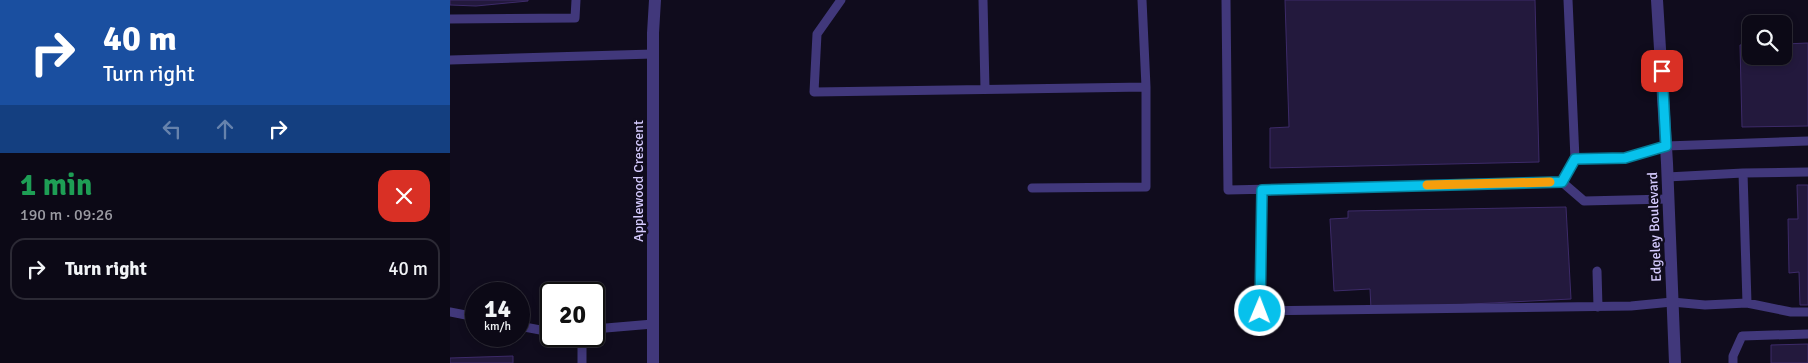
<!DOCTYPE html>
<html lang="en">
<head>
<meta charset="utf-8">
<style>
	:root { --surface:#0c0916; --page:#1a1723; --text:#f1f3f6; --muted:#9a9aa1; --line:#2c2a35 }
	body { margin:0; font-family:Signika,sans-serif; background:var(--page); color:var(--text); height:100vh; display:flex; flex-direction:column; font-size:19px; white-space:nowrap }
	* { box-sizing:border-box; margin:0 }
	p { font-size:16px; color:var(--muted) }
	.icon { flex:none; width:28px; height:28px; fill:none; stroke:currentColor; stroke-width:2; stroke-linecap:round; stroke-linejoin:round }
	.map { position:relative; flex:1; overflow:hidden }
	.details { display:flex; flex-direction:column; background:var(--surface); width:450px }
	.details>* { flex:none }
	.hud { background:#1a4fa0; color:#fff; overflow:hidden }
	.controls { position:absolute; left:1292px; top:15px; display:grid; gap:10px }
	.controls a { display:grid; place-items:center; width:50px; height:50px; border-radius:10px; background:var(--surface); box-shadow:0 2px 8px #0003,0 0 0 1px var(--line); font-size:25px }
	.speed { position:absolute; left:15px; top:282px; display:flex; gap:10px; font-size:25px; font-weight:700; text-align:center }
	.speed>* { display:grid; place-content:center; width:65px; height:65px; border-radius:50%; background:var(--surface); box-shadow:0 2px 8px #0003,0 0 0 1px var(--line); line-height:1 }
	.speed small { font-size:12px; font-weight:400 }
	.speed .limit { border:2px solid #111; border-radius:8px; background:#fff; color:#111 }
	.pin { position:absolute; display:grid; place-items:center; width:42px; height:42px; color:#fff; margin:-21px; border-radius:10px; box-shadow:0 2px 8px #0006 }
	.me { position:absolute; width:55px; margin:-28px; rotate:1deg; stroke-linejoin:round; filter:drop-shadow(0 0 4px #0008) }
	.turn { display:flex; align-items:center; gap:18px; height:105px; padding:0 20px; font-size:22px }
	.turn .icon { width:65px; height:65px; stroke-width:2.5 }
	.turn b { display:block; font-size:35px; line-height:42px }
	.lanes { display:flex; align-items:center; height:48px; padding:0 20px; background:#0003; justify-content:center; gap:25px; direction:ltr }
	.lanes .off { opacity:.35 }
	.round { display:grid; place-items:center; flex:none; width:52px; height:52px; border-radius:15px; background:var(--page) }
	.head { display:flex; align-items:center; justify-content:space-between; height:85px; padding:0 20px }
	h1 { font-size:30px; font-weight:800; line-height:38px; color:#1e9e55 }
	ul { padding:0; list-style:none }
	li { display:flex; align-items:center; gap:15px; height:62px; margin:0 10px 8px; padding:0 10px; border:2px solid var(--line); border-radius:15px }
	li div { flex:1 }
	li b { display:block; font-size:19px }
	li em { font-style:normal }
	main { display:flex; flex:1; min-height:0 }
	.map>svg:first-child { display:block }
	.building { fill:#23193d; stroke:#3d2b69 }
	.lines { fill:none; stroke-linecap:round; stroke-linejoin:round }
	.service { stroke:#41387b; stroke-width:9 }
	.minor { stroke:#41387b; stroke-width:12 }
	.tertiary { stroke:#41387b; stroke-width:12 }
	.route-casing { stroke:#057d99; stroke-width:12 }
	.route { stroke:#07c1ec; stroke-width:9 }
	.slow { stroke:#f59e0b; stroke-width:9 }
	.labels { text-anchor:middle; stroke-width:5; stroke-linejoin:round; paint-order:stroke }
	.street-label { font-size:14px; fill:#d4cafd; stroke:#100c1d }
</style>
</head>
<body>
<main>
<section class="details">
<div class="hud">
<div class="turn"><svg class="icon" aria-label="right" viewBox="0 0 24 24"><path d="M7 20v-9h11M14 6l5 5-5 5"/></svg><div><b>40 m</b>Turn right</div></div>
<div class="lanes"><svg class="icon off" aria-label="left" viewBox="0 0 24 24"><path d="M17 20v-9H6M10 6l-5 5 5 5"/></svg><svg class="icon off" aria-label="ahead" viewBox="0 0 24 24"><path d="M12 20V5M6 11l6-6 6 6"/></svg><svg class="icon" aria-label="right" viewBox="0 0 24 24"><path d="M7 20v-9h11M14 6l5 5-5 5"/></svg></div>
</div>
<div class="head"><div><h1>1 min</h1><p>190 m · 09:26</p></div><a class="round" style="background:#d93025;color:#fff"><svg class="icon" aria-label="close" viewBox="0 0 24 24"><path d="M6 6l12 12M18 6L6 18"/></svg></a></div>
<ul>
<li><svg class="icon" aria-label="right" viewBox="0 0 24 24"><path d="M7 20v-9h11M14 6l5 5-5 5"/></svg><div><b>Turn right</b></div><em>40 m</em></li>
</ul>
</section>
<div class="map">
<svg width="1358" height="363" viewBox="0 0 1358 363">
	<rect width="100%" height="100%" fill="#100c1d"/>
	<!-- building -->
	<path class="building" d="M0 0H78V1L26 6 0 5Z
		M835 0H1085L1089 162 820 168V128L839 127Z
		M1358 43V126L1292 127 1290 45 1301 44V56H1334V44Z
		M1347 185H1358V305H1350L1349 272 1339 273 1338 219H1348Z
		M1116 207 1121 299 921 309 920 289 884 291 880 219 898 218V211Z
		M1358 344V363H1321V345Z
		M63 356V363H0V358Z"/>
	<g class="lines">
		<!-- service -->
		<path class="service" d="M391 0 367 34 364 92 696 87 692 0
			M533 0 535 89
			M776 0 778 190 1112 182 1125 159 1175 158 1216 146 1358 141
			M1118 0 1125 159
			M0 19 125 18 126 0
			M0 60 203 54
			M1217 177 1293 173
			M1112 182 1134 201 1218 199
			M582 188 696 187V87
			M812 190 810 311 1181 306 1222 302 1255 305 1297 303 1341 312H1358
			M1147 271 1148 307
			M1297 303 1293 173 1358 172
			M0 312 26 317
			M69 326 101 332
			M144 329 203 324
			M132 336V363
			M1283 363V356L1292 336 1358 334"/>
		<!-- minor -->
		<path class="minor" d="M203 363V33L205 0"/>
		<!-- tertiary -->
		<path class="tertiary" d="M1207 0 1217 163 1225 363"/>
	</g>
	<g class="lines">
		<!-- route casing -->
		<g class="route-casing">
			<path id="route" d="M810 311 812 190 1112 182 1125 159 1175 158 1216 146 1212 71"/>
		</g>
		<!-- route -->
		<use href="#route" class="route"/>
		<!-- slow -->
		<path class="slow" d="M977 185 1100 182"/>
	</g>
	<g class="labels">
		<!-- street labels -->
		<g class="street-label">
			<text transform="translate(188 181) rotate(-90)" y="5">Applewood Crescent</text>
			<text transform="translate(1204 227) rotate(-92)" y="5">Edgeley Boulevard</text>
		</g>
	</g>
</svg>
<div class="controls">
<a><svg class="icon" aria-label="search" viewBox="0 0 24 24"><circle cx="10" cy="10" r="6"/><path d="M15 15l6 6"/></svg></a>
</div>
<div class="speed"><div>14<small>km/h</small></div><div class="limit">20</div></div>
<div class="pin" style="left:1212px;top:71px;background:#d93025"><svg class="icon" aria-label="arrive" viewBox="0 0 24 24"><path d="M6 21V4h12l-3 4 3 4H6"/></svg></div>
<svg class="me" style="left:810px;top:311px" viewBox="-20 -20 40 40"><circle r="17" fill="#07c1ec" stroke="#fff" stroke-width="3"/><path d="M0-11L8 9 0 5-8 9z" fill="#fff"/></svg>
</div>
</main>
</body>
</html>
